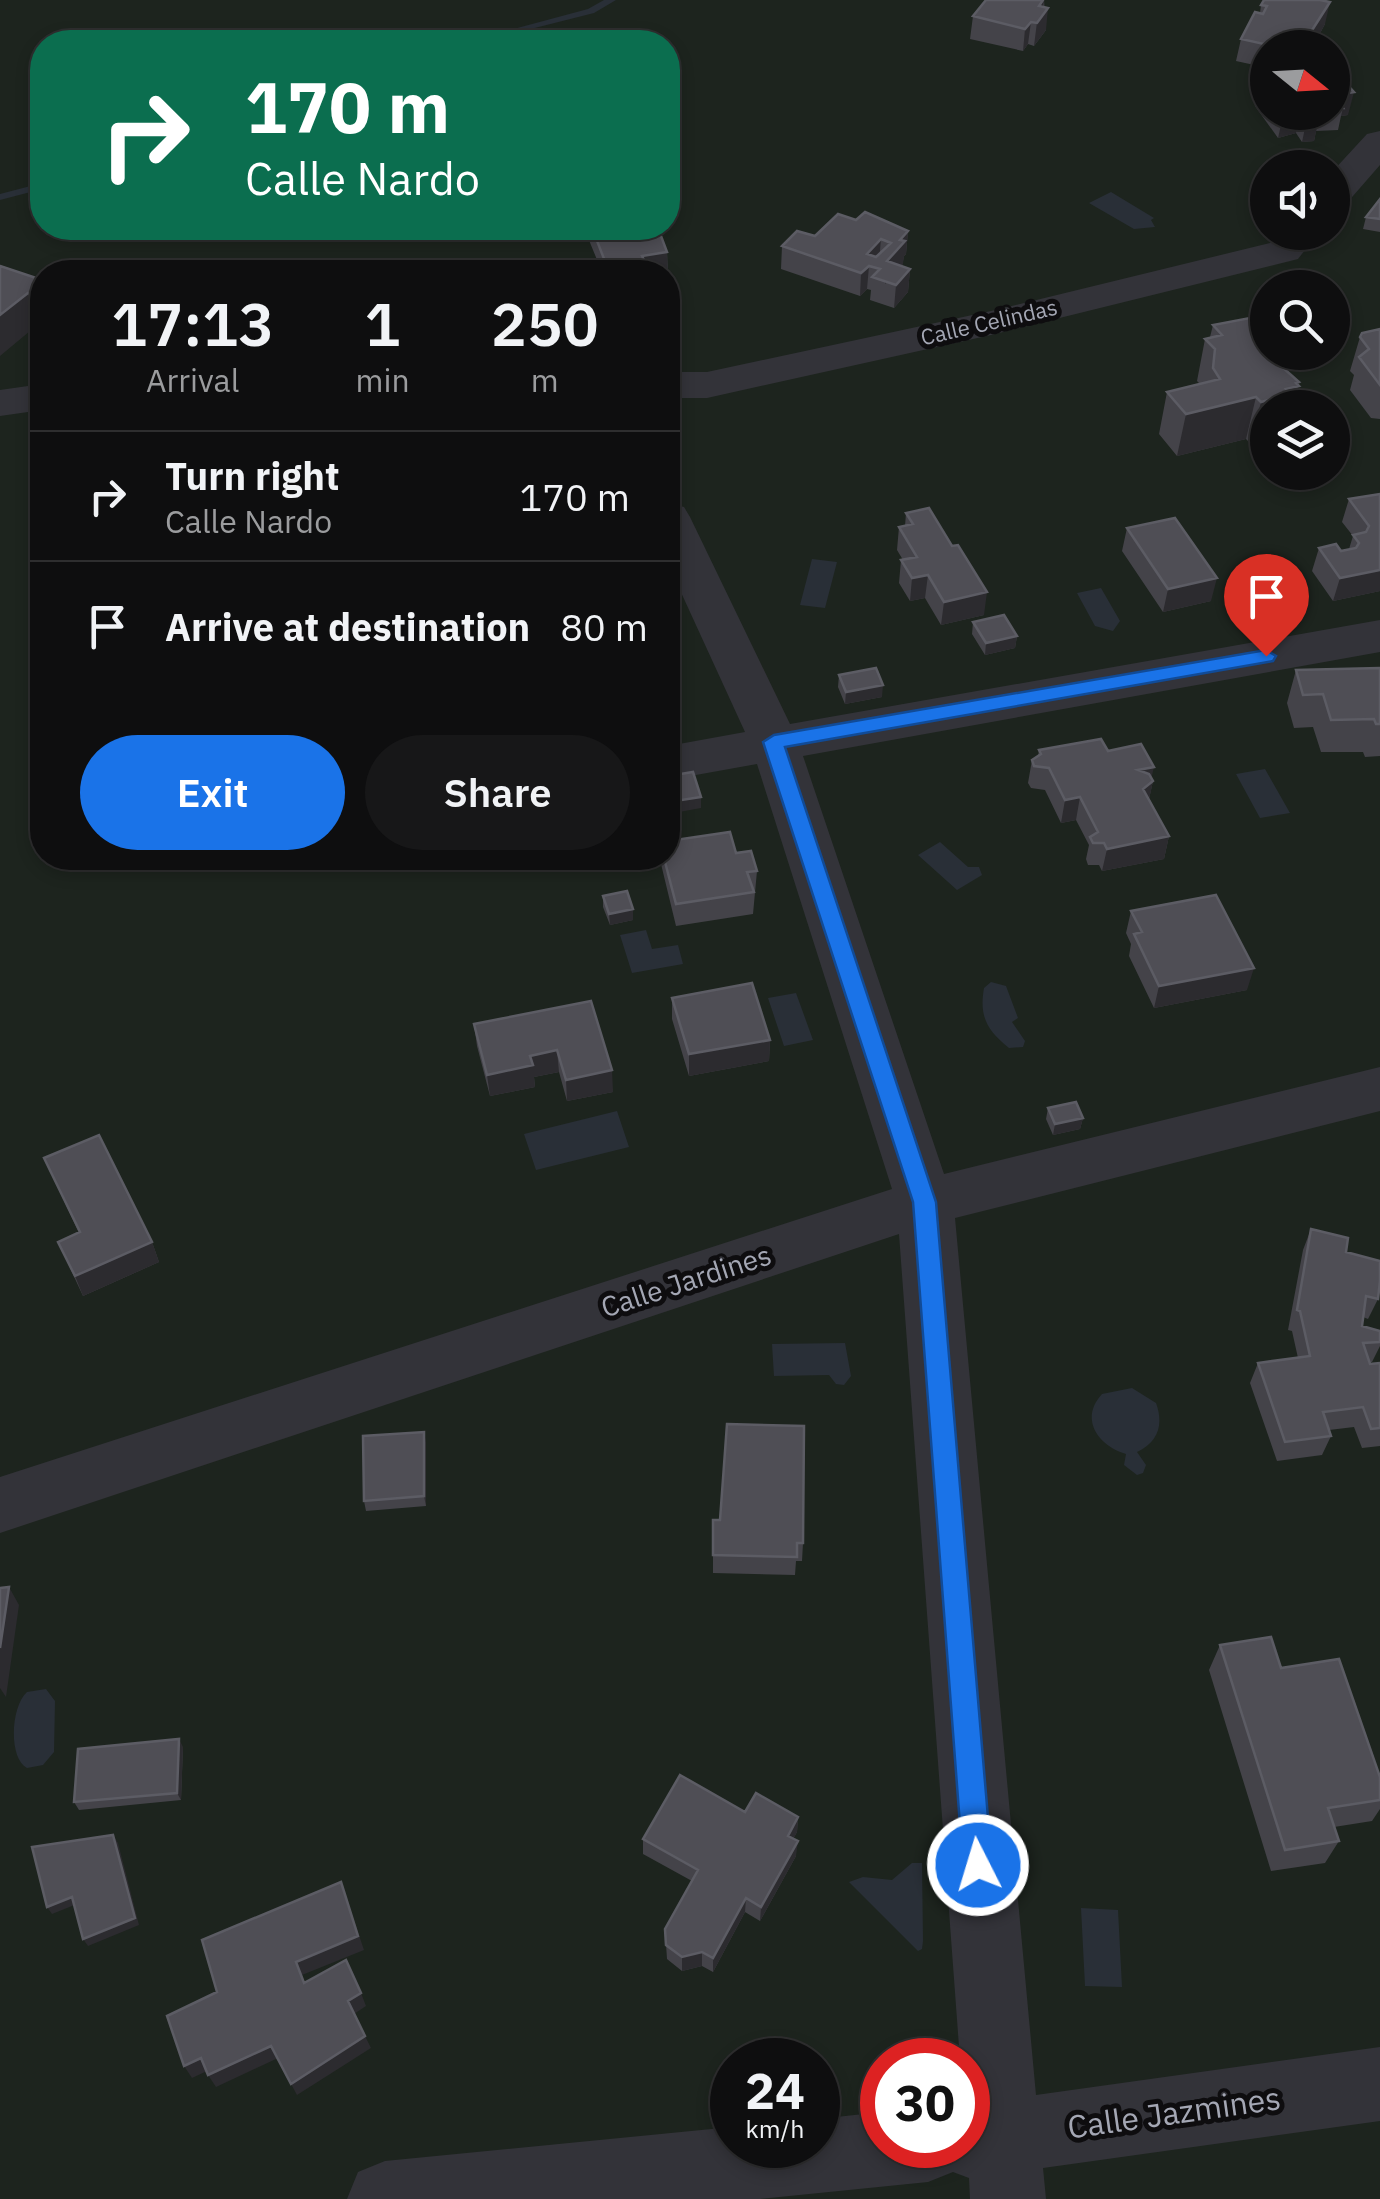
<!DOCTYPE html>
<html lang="en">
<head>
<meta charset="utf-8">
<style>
	:root { --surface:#0e0e0f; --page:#171718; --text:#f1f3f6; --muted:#9b9c9e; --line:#2e2e2f; --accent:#1a73e8 }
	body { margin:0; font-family:"IBM Plex Sans",sans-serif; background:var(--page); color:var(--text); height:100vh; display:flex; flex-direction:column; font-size:38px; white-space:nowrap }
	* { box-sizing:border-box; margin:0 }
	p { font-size:32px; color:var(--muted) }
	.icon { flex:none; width:55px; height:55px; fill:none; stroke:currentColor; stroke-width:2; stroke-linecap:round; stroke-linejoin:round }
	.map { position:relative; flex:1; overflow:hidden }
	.side { position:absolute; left:30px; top:260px; width:650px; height:610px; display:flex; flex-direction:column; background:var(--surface); border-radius:40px; box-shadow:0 5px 15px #0003,0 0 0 2px var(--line) }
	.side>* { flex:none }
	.top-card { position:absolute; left:30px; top:30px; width:650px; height:210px; border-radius:40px; box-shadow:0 5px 15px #0003,0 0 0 2px var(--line); background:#0b6e4f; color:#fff; overflow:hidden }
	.needle { width:65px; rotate:108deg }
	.tools { position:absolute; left:1250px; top:30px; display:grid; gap:20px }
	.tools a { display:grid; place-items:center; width:100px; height:100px; border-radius:50%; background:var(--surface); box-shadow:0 5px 15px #0003,0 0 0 2px var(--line); font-size:50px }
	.speed { position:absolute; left:710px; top:2038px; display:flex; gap:20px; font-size:50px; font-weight:700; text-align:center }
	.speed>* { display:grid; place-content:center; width:130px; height:130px; border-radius:50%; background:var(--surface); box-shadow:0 5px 15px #0003,0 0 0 2px var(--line); line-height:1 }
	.speed small { font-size:25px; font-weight:400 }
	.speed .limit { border:15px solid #d22; background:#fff; color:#111 }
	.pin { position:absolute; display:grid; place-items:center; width:85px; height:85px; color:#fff; margin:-102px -42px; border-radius:50% 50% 50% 0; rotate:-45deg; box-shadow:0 0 10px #0007 }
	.pin .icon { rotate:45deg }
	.me { position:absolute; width:110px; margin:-55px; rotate:355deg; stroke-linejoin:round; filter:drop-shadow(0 0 8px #0008) }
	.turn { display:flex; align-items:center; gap:35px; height:210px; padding:0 50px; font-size:45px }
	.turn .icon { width:130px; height:130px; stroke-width:2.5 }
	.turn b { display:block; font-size:70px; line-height:85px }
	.eta { display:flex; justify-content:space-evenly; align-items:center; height:170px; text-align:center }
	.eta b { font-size:60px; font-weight:600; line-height:70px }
	.action { display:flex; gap:20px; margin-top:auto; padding:20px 50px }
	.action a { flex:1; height:115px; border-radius:60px; background:var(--accent); color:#fff; font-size:40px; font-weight:600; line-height:115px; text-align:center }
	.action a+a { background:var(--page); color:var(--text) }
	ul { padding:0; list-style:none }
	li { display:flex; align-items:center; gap:30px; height:130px; padding:0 50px; border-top:2px solid var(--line) }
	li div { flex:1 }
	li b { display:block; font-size:38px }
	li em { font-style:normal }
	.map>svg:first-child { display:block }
	.green { fill:#1d241e; fill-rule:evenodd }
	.water { fill:#292f37 }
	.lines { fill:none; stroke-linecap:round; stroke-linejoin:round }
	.stream { fill:#292f37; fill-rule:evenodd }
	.minor { fill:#333339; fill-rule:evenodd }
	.wall { fill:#444349 }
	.shaded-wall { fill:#2c2b2f }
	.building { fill:#4f4e55; stroke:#5c5c64; stroke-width:2.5; fill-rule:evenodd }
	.route { fill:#1a73e8; stroke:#114b97; stroke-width:2.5 }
	.labels { text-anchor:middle; stroke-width:10; stroke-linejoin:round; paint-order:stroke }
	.far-street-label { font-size:22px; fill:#a4a7b4; stroke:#0e0d0f }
	.street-label { font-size:28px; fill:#a4a7b4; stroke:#0e0d0f }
	.near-street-label { font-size:32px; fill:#a4a7b4; stroke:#0e0d0f }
</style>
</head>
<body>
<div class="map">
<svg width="1380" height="2199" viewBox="0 0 1380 2199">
	<rect width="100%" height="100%" fill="#121214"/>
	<!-- green -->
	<path class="green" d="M0 0H1380V2199H0ZM42 42H668V228H42ZM1268 48H1332V112H1268ZM1268 168H1332V232H1268ZM42 272H668V858H42ZM1268 288H1332V352H1268ZM1268 408H1332V472H1268ZM732 2060H818V2145H732ZM882 2060H968V2145H882Z"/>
	<!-- water -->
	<path class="water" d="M1111 192 1154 218 1151 220 1155 227 1134 229 1089 203Z
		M812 559 837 562 825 608 800 605Z
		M1101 588 1120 621 1113 631 1095 626 1077 593Z
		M1265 769 1290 813 1260 818 1236 774Z
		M940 842 968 867H979L982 875 957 890 918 855Z
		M646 930 652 949 678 945 683 964 632 973 620 935Z
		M991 982 1006 986 1018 1018 1012 1022 1025 1041 1023 1047 1009 1048C987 1030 979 1017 984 988Z
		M796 993 813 1040 784 1046 768 998Z
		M617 1111 629 1147 536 1170 524 1134Z
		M845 1343 851 1376 844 1385 836 1384 829 1375 774 1376 772 1344Z
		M1132 1388 1156 1403C1164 1425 1158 1442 1137 1452L1146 1465 1143 1473 1137 1475 1124 1465 1126 1454C1098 1446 1079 1419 1102 1394Z
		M46 1689 55 1701 54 1752 43 1765 27 1768C8 1758 11 1706 27 1692Z
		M912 1863H922L923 1941 922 1949 918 1951 849 1882 863 1877 892 1880Z
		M1081 1908 1118 1910 1122 1987 1085 1986Z"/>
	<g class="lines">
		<!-- stream -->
		<path class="stream" d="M604 0H616L594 13 479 42H465L588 9Z
			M42 183V189L0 200V194Z"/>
		<!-- minor -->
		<path class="minor" d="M1380 131V165L1346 204 1332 207V172L1367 134Z
			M1279 232H1319L1298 259 991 335 707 398H668V372H707L991 311 1270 243Z
			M42 384V410L0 416V390Z
			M668 503 684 507 690 517 790 724 1380 620V652L803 756 944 1174 1380 1067V1111L955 1218 1036 2095 1380 2047V2121L1043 2168 1046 2199H970L969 2178 953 2172 928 2182 760 2199H347L358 2172 385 2161 732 2127V2145H818V2119L882 2112V2145H968V2060H960L899 1234 0 1533V1477L892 1189 757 764 668 780V746L745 732 668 564Z"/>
	</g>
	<!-- wall -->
	<path class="wall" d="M1044 0 1046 30 1034 46 1028 44 1023 51 970 39 973 16Z
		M1261 5 1325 24 1312 48H1268V68L1236 61 1241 39 1260 13Z
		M1332 71 1348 115 1341 116 1338 130 1316 131 1314 141 1302 142 1296 133 1278 138 1255 106 1260 83 1268 82V112H1332Z
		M1380 199V232L1363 229 1366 217Z
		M856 220 908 231 906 254 904 256 902 266 910 269 908 292 894 308 870 300 871 290 867 289 860 296 781 269 782 246 815 236Z
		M584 228H658L667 252 668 275V272H602Z
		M0 265 42 280V328L36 326Z
		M1213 325 1289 373 1299 382 1293 408 1251 444 1246 439 1177 456 1159 434 1167 392 1200 384 1197 381 1205 339 1210 337Z
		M1380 329V419L1371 418 1350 390 1354 375 1350 371 1360 337Z
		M1380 494V591L1333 601 1312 571 1319 548 1341 551 1349 549 1353 536 1342 522 1349 499Z
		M906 513 984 615 941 625 925 598 910 601 899 583 901 560H903L897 550 899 527 905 526Z
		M1127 528 1211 601 1163 612 1122 551Z
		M973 622 1017 636 1015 648 985 655 972 634Z
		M1380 668V756L1365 757 1363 752H1321L1313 727 1294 728 1287 703 1296 670Z
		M839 675 882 697 845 704 838 687Z
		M1039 750 1108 751 1151 778 1153 781 1149 799 1169 836 1164 859 1102 871 1099 865H1088L1086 859 1089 845 1076 820 1061 823 1045 790 1031 788 1028 783 1032 760 1038 756Z
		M736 853 757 871 753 914 676 926 661 864V858Z
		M603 896 633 920 610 925 603 907Z
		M1131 911 1247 990 1154 1008 1129 956 1131 944 1126 933Z
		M672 998 770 1040 769 1061 689 1076 672 1019Z
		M591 1001 613 1092 567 1101 559 1072 534 1077 535 1087 490 1096 477 1046 474 1024Z
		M1048 1108 1083 1118 1080 1129 1053 1135 1046 1119Z
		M44 1158 152 1242 159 1262 83 1296 58 1242 79 1233Z
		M1311 1229 1346 1252 1378 1299 1368 1319 1363 1317 1362 1326 1380 1331V1346L1372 1362H1369L1370 1364 1380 1363V1446L1362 1448 1354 1427 1329 1430 1331 1436 1322 1455 1277 1461 1250 1383 1258 1363 1298 1358 1292 1331 1288 1330 1303 1250Z
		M426 1442V1506L366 1511 364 1501Z
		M713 1520 803 1543 802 1561H796L795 1575 713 1573Z
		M1220 1645 1281 1668 1380 1777V1809L1372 1821 1334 1827 1339 1841 1325 1863 1271 1871 1209 1670Z
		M183 1747 181 1800 79 1810 74 1802Z
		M745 1812 798 1817 797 1832 793 1839 796 1856 760 1921 745 1912 713 1972 702 1966 682 1971 667 1959 665 1929 692 1881 643 1854V1839Z"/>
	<!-- shaded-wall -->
	<path class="shaded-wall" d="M1044 0 1042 17 1048 8 1046 30 1034 46 1039 6Z
		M1330 2 1325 24 1312 48H1307L1309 35Z
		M1031 22 1028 44 1023 51 1025 29Z
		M1354 92 1348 115 1341 116 1343 108 1334 95Z
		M1293 112H1300L1296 133 1278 138 1283 116Z
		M1319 118 1314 141 1302 142 1307 119Z
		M908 231 906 254 904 256 903 264 885 284 887 261 900 240Z
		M881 239 879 262 869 266 867 289 860 296 861 273 867 254Z
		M667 252 668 275V272H608V269L642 256Z
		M910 269 908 292 894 308 896 285Z
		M42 288V327L34 295Z
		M28 293 36 326 0 356V315Z
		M1291 363 1283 396 1286 389 1299 382 1293 408H1268V439L1251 444 1261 402 1281 366Z
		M1256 397 1246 439 1177 456 1186 414Z
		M1380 570V591L1333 601 1340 578Z
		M928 575 925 598 910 601 912 578Z
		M1217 578 1211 601 1163 612 1168 589Z
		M987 592 984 615 941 625 944 602Z
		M1017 636 1015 648 985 655 986 643Z
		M883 685 882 697 845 704 846 692Z
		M1154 767 1150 784 1153 781 1148 804 1138 770Z
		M701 797V808L668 814V802Z
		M1080 797 1076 820 1061 823 1065 800Z
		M1169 836 1164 859 1102 871 1107 849Z
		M633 909V920L610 925 609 914Z
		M1254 968 1247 990 1154 1008 1159 986Z
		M770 1040 769 1061 689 1076V1054Z
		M557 1050 559 1072 534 1077 535 1087 490 1096 487 1075 530 1056Z
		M612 1070 613 1092 567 1101 566 1080Z
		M1083 1118 1080 1129 1053 1135 1055 1124Z
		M152 1242 159 1262 83 1296 75 1276Z
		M424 1432 426 1442V1506L424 1496Z
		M9 1587 19 1605 6 1697 0 1688V1648Z
		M179 1739 183 1747 181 1800 177 1793Z
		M798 1817 797 1832 787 1851 788 1836Z
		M113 1835 118 1843 139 1925 88 1946 83 1939Z
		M798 1841 796 1856 760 1921 761 1907Z
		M341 1882 364 1950 302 1975 310 1996 296 1962Z
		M72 1897 77 1904 52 1914 47 1907Z
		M746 1898 745 1912 713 1972V1958Z
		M702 1952V1966L682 1971V1957Z
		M361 1993 366 2006 354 2014 348 2001Z
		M365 2036 371 2048 297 2095 291 2084Z
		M271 2046 278 2058 216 2087 208 2075Z
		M201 2058 209 2070 192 2078 184 2066Z"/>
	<!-- building -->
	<path class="building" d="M986 0H1043L1039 6 1048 8 1037 23 1031 22 1025 29 973 16Z
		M1264 0H1320L1330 2 1309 35 1314 36 1309 48H1282L1241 39 1255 12 1263 14 1267 6 1261 5Z
		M1332 71H1335L1354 92 1334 95 1343 108H1332Z
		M1268 82V94L1260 83Z
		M1303 112H1315L1319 118 1307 119Z
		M1380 200V219L1366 217 1380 199Z
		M865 212 908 231 900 240 905 241 887 261 910 269 896 285 872 277 880 269 869 266 861 273 782 246 797 231 815 236 838 214 856 220ZM881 239 891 243 876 257 867 254Z
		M592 228H658L667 252 642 256 645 262 608 269Z
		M0 266 42 280V288L34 295 28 293 0 315Z
		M1255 317 1268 333V352H1283L1291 363 1281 366 1299 382 1296 383 1299 386 1286 389 1291 394 1261 402 1256 397 1186 414 1167 392 1220 379 1213 368 1215 349 1205 339 1222 335 1213 325Z
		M1380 329V385L1359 357 1369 349 1360 337 1362 333Z
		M1380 494V570L1340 578 1319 548 1336 544 1341 551 1356 548 1359 543 1353 535 1366 532 1369 526 1349 499Z
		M929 508 952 546 958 545 987 592 944 602 928 575 912 578 901 560 917 557 899 527 913 524 906 513Z
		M1175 518 1217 578 1168 589 1127 528Z
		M1004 615 1017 636 986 643 973 622Z
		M876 668 883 685 846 692 839 675Z
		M1380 668V724H1376L1374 719 1331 720 1323 694 1303 695 1296 670Z
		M1101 739 1108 751 1141 744 1154 767 1138 770 1149 774 1153 781 1143 789 1169 836 1107 849 1104 843H1093L1090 837 1098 832 1080 797 1065 800 1049 768 1034 766 1032 760 1041 754 1039 750Z
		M693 772 701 797 668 802V776Z
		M730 832 736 853 751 851 757 871 747 872 754 892 676 904 664 858H668V841Z
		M627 891 633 909 609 914 603 896Z
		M1216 895 1254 968 1159 986 1134 934 1142 932 1131 911Z
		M752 983 770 1040 689 1054 672 998Z
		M591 1001 612 1070 566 1080 557 1050 530 1056 533 1065 487 1075 474 1024Z
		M1076 1102 1083 1118 1055 1124 1048 1108Z
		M99 1135 152 1242 75 1276 58 1242 80 1232 44 1158Z
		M1311 1229 1348 1238 1346 1252 1380 1261V1281L1378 1299 1366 1296 1362 1326 1380 1331V1342L1363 1343 1370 1364 1380 1363V1428L1371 1429 1363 1407 1323 1412 1331 1436 1285 1442 1258 1363 1310 1356 1300 1311 1297 1310Z
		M727 1424 804 1426 803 1543H797V1557L713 1555V1520H720Z
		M424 1432V1496L364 1501 363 1436Z
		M9 1587 0 1648V1588Z
		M1271 1637 1281 1668 1339 1659 1380 1777V1800L1328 1808 1339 1841 1285 1850 1220 1645Z
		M179 1739 177 1793 74 1802 78 1749Z
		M680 1775 745 1812 756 1793 798 1817 788 1836 798 1841 761 1907 746 1898 713 1958 702 1952 682 1957 666 1945 665 1929 698 1870 643 1839Z
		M113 1835 135 1918 83 1939 72 1897 47 1907 32 1847Z
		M341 1882 358 1936 296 1962 304 1983 346 1960 361 1993 348 2001 365 2036 291 2084 271 2046 208 2075 201 2058 184 2066 167 2016 217 1992 202 1940Z"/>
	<!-- route -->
	<path class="route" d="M1266 650 1276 656 1273 661 785 747 936 1202 992 1865 988 1875 978 1879 968 1875 963 1865 913 1202 763 742 774 735Z"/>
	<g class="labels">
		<!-- far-street labels -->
		<g class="far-street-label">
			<text transform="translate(989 322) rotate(-13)" y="8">Calle Celindas</text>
		</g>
		<!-- street labels -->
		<g class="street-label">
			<text transform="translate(686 1281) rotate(-18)" y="10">Calle Jardines</text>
		</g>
		<!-- near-street labels -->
		<g class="near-street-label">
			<text transform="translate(1174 2113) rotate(-8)" y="11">Calle Jazmines</text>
		</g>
	</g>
</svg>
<div class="tools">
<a><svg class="needle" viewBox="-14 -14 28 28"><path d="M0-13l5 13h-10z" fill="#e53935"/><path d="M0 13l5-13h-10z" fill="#9b9c9e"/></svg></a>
<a><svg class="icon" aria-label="sound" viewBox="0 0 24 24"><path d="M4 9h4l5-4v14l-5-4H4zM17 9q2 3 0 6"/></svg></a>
<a><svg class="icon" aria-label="search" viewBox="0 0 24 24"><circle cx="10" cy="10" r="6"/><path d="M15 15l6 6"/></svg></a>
<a><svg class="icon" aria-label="layers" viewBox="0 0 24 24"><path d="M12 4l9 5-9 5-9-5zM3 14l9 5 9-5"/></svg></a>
</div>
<div class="speed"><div>24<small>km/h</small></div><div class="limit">30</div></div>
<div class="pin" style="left:1266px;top:656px;background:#d93025"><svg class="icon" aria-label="arrive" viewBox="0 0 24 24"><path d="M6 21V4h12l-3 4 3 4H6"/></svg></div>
<svg class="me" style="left:978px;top:1865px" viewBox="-20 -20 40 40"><circle r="17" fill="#1a73e8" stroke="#fff" stroke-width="3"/><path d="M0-11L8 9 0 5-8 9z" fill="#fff"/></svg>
<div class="top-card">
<div class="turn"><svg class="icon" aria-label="right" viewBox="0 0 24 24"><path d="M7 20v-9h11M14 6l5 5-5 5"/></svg><div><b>170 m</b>Calle Nardo</div></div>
</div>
<section class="side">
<div class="eta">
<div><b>17:13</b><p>Arrival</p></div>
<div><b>1</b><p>min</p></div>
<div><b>250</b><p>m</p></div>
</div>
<ul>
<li><svg class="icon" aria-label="right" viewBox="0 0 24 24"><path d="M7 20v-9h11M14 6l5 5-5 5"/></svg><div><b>Turn right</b><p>Calle Nardo</p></div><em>170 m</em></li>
<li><svg class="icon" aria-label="arrive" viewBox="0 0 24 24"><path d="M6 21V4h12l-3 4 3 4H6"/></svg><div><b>Arrive at destination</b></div><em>80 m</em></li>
</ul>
<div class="action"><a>Exit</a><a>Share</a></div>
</section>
</div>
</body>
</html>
